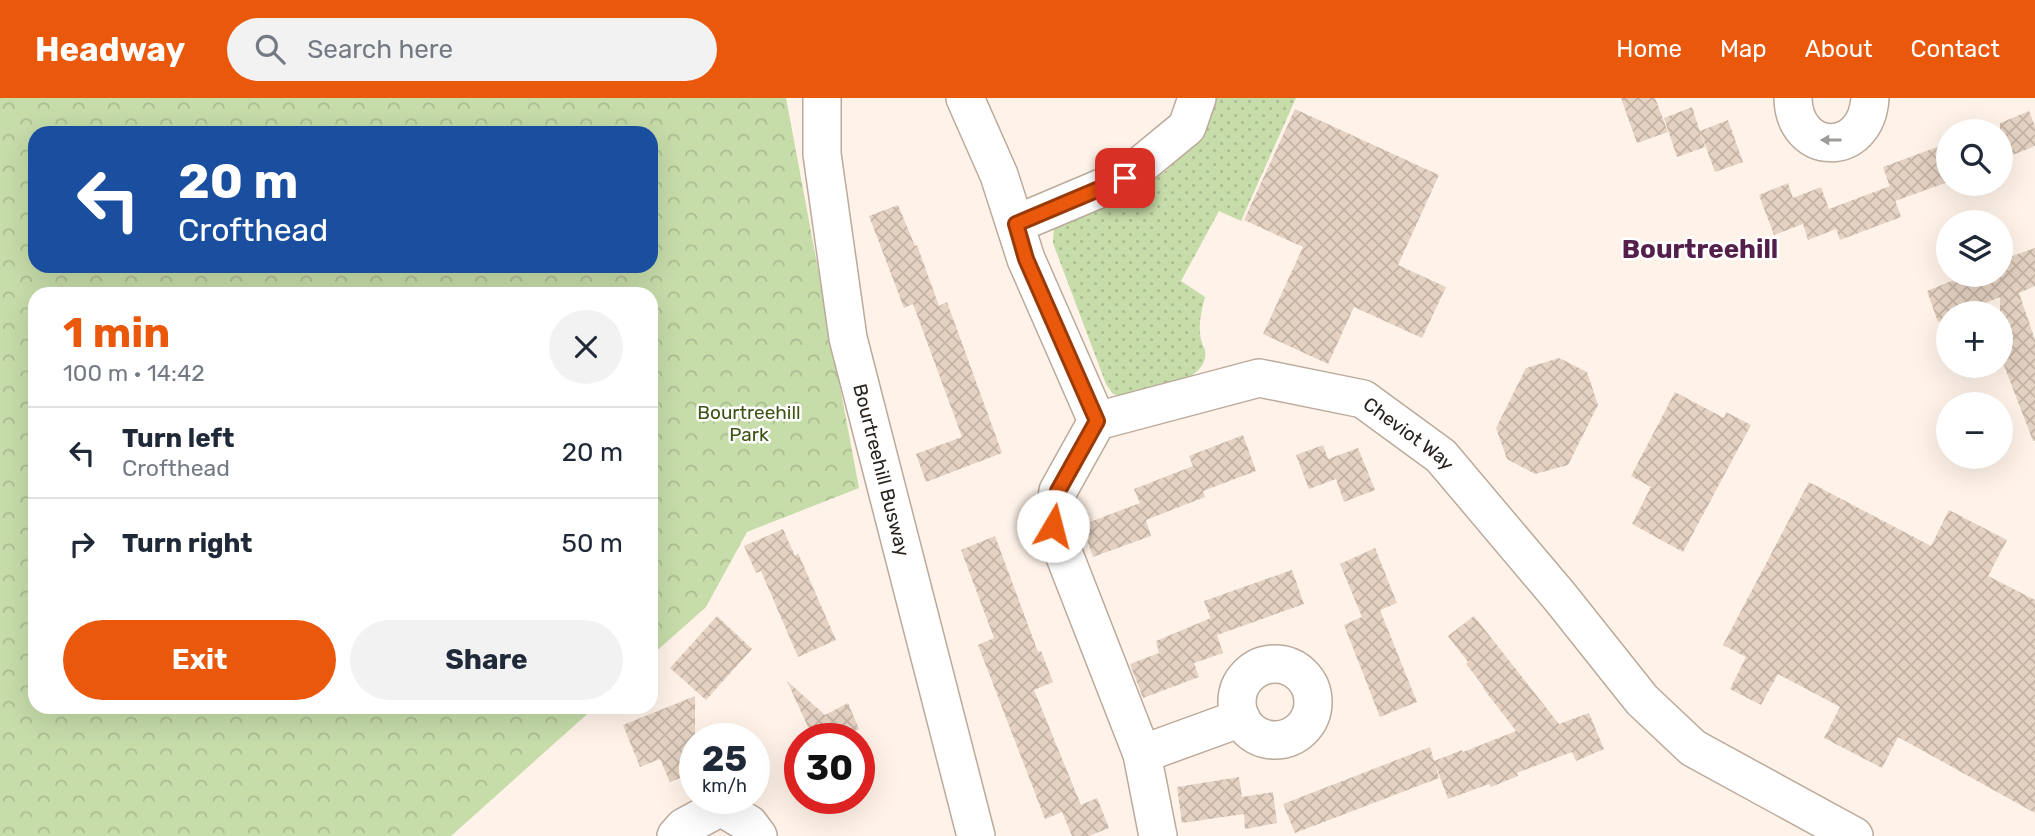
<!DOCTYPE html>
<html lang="en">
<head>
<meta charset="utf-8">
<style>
	:root { --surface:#fff; --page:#f2f2f3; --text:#1f2937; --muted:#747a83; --line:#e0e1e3; --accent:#ea580c }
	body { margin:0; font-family:Rubik,sans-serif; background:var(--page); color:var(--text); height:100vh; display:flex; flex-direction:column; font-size:26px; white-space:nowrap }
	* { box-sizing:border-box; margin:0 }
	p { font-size:23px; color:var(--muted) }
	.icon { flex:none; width:38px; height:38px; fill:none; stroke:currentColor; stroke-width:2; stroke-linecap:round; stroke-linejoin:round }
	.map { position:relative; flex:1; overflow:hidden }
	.sheet { position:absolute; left:28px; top:189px; width:630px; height:427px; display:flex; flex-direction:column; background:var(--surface); border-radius:21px; box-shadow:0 7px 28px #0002 }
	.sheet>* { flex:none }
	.top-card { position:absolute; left:28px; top:28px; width:630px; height:147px; border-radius:21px; box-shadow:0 7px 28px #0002; background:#1a4fa0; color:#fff; overflow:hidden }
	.fabs { position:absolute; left:1936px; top:21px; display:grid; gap:14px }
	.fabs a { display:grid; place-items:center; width:77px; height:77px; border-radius:50%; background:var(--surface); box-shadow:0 7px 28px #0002; font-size:35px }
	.speed { position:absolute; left:679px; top:625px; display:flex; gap:14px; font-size:35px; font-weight:700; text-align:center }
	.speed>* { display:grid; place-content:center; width:91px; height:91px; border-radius:50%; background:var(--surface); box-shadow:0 7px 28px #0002; line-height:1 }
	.speed small { font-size:18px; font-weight:400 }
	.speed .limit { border:10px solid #d22; background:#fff; color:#111 }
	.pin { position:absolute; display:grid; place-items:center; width:60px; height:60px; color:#fff; margin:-30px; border-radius:14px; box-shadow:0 4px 10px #0006 }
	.me { position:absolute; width:77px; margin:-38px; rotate:8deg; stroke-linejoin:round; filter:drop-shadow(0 0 5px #0008) }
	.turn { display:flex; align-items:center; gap:24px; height:147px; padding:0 35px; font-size:32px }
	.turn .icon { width:91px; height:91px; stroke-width:2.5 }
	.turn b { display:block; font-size:49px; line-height:60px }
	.round { display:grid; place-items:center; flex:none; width:74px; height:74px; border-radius:37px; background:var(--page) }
	.head { display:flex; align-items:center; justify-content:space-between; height:119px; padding:0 35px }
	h1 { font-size:42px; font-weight:700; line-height:52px; color:var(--accent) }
	.action { display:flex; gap:14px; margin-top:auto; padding:14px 35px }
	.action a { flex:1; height:80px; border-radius:42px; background:var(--accent); color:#fff; font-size:28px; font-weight:700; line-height:80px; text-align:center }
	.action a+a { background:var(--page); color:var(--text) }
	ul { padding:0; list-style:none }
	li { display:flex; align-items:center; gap:21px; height:91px; padding:0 35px; border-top:2px solid var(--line) }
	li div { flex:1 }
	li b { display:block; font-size:26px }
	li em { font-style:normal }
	header { display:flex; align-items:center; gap:42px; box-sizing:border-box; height:98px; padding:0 35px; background:var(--accent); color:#fff }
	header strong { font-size:33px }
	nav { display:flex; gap:38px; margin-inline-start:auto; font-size:24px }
	.search { width:490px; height:63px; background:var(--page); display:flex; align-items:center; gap:18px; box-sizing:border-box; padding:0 24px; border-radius:38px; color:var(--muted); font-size:26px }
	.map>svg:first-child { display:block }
	.grass { fill:url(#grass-dots) }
	.park { fill:url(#park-crowns); fill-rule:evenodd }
	.building { fill:url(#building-cross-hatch) }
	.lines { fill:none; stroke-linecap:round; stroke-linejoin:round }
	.street-casing { stroke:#bbaa9a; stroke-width:40 }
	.street { stroke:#fff; stroke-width:37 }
	.oneway { fill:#9e9b99 }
	.route-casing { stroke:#983908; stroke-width:18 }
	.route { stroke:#ea580c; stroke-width:12 }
	.labels { text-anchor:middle; stroke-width:5; stroke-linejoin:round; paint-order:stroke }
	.park-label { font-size:19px; fill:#3d5215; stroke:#fff }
	.street-label { font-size:19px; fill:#28211c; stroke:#fff }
	.district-label { font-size:26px; font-weight:bold; fill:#551f4c; stroke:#fff }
</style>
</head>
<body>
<header>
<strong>Headway</strong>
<div class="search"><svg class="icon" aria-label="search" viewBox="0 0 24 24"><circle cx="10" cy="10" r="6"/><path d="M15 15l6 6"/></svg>Search here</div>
<nav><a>Home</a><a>Map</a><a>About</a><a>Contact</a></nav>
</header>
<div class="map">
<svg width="2035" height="738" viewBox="0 0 2035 738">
	<defs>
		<pattern id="grass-dots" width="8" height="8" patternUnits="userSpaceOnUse" patternTransform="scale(1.75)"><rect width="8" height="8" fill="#c6dca9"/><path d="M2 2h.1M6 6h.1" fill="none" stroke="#aabc91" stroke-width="1.8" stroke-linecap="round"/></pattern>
		<pattern id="park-crowns" width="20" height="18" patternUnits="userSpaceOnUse" patternTransform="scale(1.75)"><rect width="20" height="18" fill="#c6dca9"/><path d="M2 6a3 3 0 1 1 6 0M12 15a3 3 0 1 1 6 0" fill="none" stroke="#aabc91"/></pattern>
		<pattern id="building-cross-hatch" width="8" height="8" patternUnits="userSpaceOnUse" patternTransform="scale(1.75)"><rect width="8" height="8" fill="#e5d2c2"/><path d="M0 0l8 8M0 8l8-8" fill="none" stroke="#c4b4a6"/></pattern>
	</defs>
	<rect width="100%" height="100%" fill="#fff3e9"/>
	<!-- grass -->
	<path class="grass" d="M1208 0H1296L1241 123 1219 113 1181 183 1205 199C1201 214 1198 227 1201 242 1202 246 1204 249 1205 252 1211 285 1145 293 1123 299L1113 296 1106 286 1053 145 1054 127C1092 111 1160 89 1183 55 1193 39 1200 18 1208 0Z"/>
	<!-- park -->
	<path class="park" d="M0 0H786L859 390 747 434 706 509 651 558V196H35V609H595L451 738H0ZM35 35H651V168H35Z"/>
	<!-- building -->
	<path class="building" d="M1621 0H1655L1668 34 1637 45Z
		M1692 9 1705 49 1677 59 1664 20Z
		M1295 11 1439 77 1398 167 1446 189 1422 240 1354 209 1328 266 1263 236 1303 149 1244 122Z
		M2029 13 2035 28V48L2010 58 2007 49 2000 51V25Z
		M1728 22 1743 64 1715 74 1700 33Z
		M1948 45V84L1895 103 1883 69Z
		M1788 85 1793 100 1821 89 1829 111 1890 88 1901 119 1840 142 1836 131 1808 142 1803 126 1774 137 1759 97Z
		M898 107 915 148 917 147 939 208 947 204 1002 355 926 384 916 356 962 339 913 206 904 210 869 118Z
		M2035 150V188L2019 195 2035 242V343H2033L2000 257V199L1961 215H1948V220L1938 224 1927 193 1966 177H2000V154L2004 153 2007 160Z
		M1559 260 1587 274 1598 307 1568 367 1535 376 1507 361 1496 330 1526 270Z
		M1675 294 1724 320 1726 314 1751 327 1683 454 1632 426 1651 389 1631 378Z
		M1243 337 1256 373 1203 393 1205 399 1146 422 1145 419 1151 438 1093 459 1082 427 1140 405 1134 391 1193 368 1189 358Z
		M1323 347 1330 366 1328 361 1358 350 1375 392 1344 404 1336 381 1309 391 1296 357Z
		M1809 384 1931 448 1949 412 2007 442 1988 478 2035 502V715L1898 639 1882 670 1824 640 1840 609 1778 576 1761 607 1730 591 1746 559 1723 547Z
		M783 431 795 458 798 455 836 542 798 559 761 473 756 475 744 448Z
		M995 438 1038 554 1041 553 1053 584 1034 592 1081 707 1097 700 1109 730 1089 738H1072L1062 714 1045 721 978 547 994 540 961 452Z
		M1375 450 1397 505 1380 512 1417 604 1380 619 1344 527 1362 519 1340 466Z
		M1292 472 1304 506 1217 537 1204 503Z
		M717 518 752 551 706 602 670 570Z
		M1474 518 1559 626 1589 615 1604 651 1576 663 1572 654 1517 675 1518 678 1491 689 1489 686 1448 701 1434 663 1462 652 1463 654 1516 633 1483 590 1484 589 1466 566 1468 564 1448 538Z
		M1211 520 1223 555 1194 565 1199 579 1143 600 1130 566 1159 555 1156 543Z
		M787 583 825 617 848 605 859 631 846 637 851 640H813Z
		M695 598V674L670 684 660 661 640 669 623 627Z
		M1430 649 1439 680 1295 735 1283 706Z
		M1239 679 1242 699 1273 694 1277 725 1245 731 1244 716 1182 725 1177 689Z"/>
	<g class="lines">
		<!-- street casing -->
		<g class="street-casing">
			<g id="street">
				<path id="s1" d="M822 0V56L848 240 976 738"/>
				<path d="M965 0 999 77 1026 161 1097 323"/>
				<path d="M1793 0C1794 58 1866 61 1870 0"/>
				<path d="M1016 126 1125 80 1187 29 1197 0"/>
				<circle cx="1275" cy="604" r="38"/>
				<path d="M1142 656 1241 620"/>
				<path d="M721 709 749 726 758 738"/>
				<path d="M676 738 684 729 721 709 724 700"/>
				<path id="s2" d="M1158 738 1142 656 1053 428 1058 393 1097 323 1259 280 1363 301 1441 358 1560 499 1642 602 1693 650 1854 738"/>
			</g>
		</g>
		<!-- street -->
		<use href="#street" class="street"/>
	</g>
	<!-- one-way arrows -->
	<defs><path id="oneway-solid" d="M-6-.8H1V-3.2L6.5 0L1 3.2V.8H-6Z" transform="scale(1.75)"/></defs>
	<use class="oneway" href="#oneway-solid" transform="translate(1831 42) rotate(-180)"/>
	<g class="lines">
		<!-- route casing -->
		<g class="route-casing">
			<path id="route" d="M1053 428 1058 393 1097 323 1026 161 1016 126 1125 80"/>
		</g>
		<!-- route -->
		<use href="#route" class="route"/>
	</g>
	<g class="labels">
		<!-- park labels -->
		<g class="park-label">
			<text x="749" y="321">Bourtreehill<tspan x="749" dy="22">Park</tspan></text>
		</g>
		<!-- street labels -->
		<g class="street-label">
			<text dy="7" stroke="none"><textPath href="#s2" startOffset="775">Cheviot Way</textPath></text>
			<text dy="7" stroke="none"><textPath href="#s1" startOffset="378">Bourtreehill Busway</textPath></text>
		</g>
		<!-- district labels -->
		<g class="district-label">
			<text x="1700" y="160">Bourtreehill</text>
		</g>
	</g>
</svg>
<div class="fabs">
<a><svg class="icon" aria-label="search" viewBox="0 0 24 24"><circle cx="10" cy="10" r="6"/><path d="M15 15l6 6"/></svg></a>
<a><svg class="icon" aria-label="layers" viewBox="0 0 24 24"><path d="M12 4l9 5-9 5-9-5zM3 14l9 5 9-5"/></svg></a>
<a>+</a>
<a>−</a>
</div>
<div class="speed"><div>25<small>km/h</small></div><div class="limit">30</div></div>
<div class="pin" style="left:1125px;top:80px;background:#d93025"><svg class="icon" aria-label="arrive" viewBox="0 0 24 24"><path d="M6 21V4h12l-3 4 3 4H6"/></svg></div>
<svg class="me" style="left:1053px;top:428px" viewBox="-20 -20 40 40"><circle r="19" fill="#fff"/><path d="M0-13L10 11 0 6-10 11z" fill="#ea580c"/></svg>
<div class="top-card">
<div class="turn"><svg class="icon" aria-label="left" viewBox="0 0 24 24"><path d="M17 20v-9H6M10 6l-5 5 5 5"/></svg><div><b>20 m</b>Crofthead</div></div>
</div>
<section class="sheet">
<div class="head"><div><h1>1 min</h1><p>100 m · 14:42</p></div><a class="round"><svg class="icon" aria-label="close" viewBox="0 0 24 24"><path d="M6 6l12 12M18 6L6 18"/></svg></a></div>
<ul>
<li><svg class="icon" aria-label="left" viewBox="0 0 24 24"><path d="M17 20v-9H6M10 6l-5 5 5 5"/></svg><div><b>Turn left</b><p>Crofthead</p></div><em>20 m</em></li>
<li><svg class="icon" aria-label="right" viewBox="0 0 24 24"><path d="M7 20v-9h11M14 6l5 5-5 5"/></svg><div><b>Turn right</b></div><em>50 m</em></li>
</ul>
<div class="action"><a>Exit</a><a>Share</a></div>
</section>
</div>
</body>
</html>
